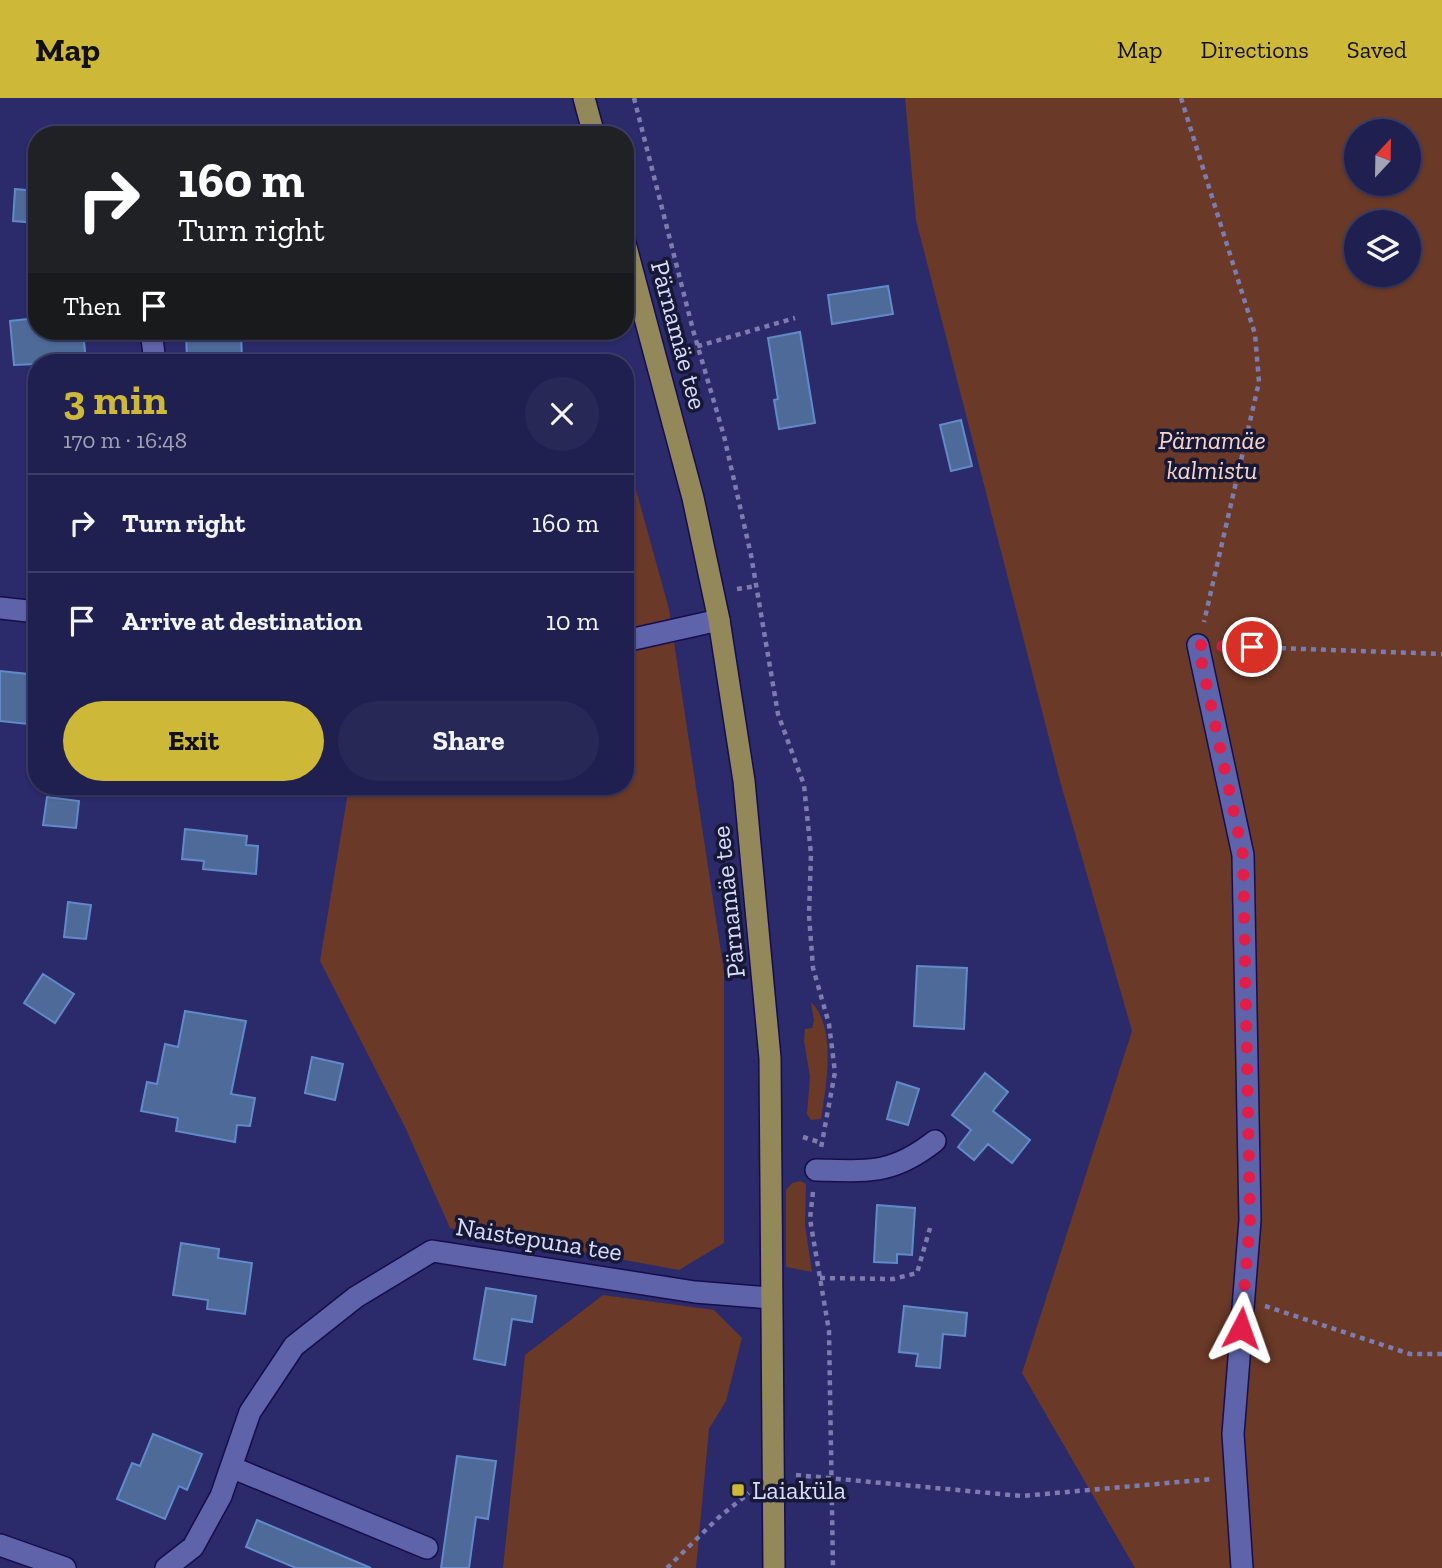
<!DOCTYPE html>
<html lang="en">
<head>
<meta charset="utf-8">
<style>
	:root { --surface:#202050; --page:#282857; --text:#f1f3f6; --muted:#a2a3b7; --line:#3d3e67; --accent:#ceb837 }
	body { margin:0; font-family:"Zilla Slab",serif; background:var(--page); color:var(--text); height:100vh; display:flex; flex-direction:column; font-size:26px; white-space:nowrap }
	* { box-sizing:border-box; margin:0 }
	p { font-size:23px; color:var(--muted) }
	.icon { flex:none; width:38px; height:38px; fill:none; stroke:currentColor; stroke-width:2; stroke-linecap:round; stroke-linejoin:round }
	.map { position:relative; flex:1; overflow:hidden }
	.details { position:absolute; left:28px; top:256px; width:606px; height:441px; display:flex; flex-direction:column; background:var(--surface); border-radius:28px; box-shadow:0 2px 5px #0004,0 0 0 2px var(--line) }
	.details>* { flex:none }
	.guide { position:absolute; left:28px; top:28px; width:606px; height:214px; border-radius:28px; box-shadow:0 2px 5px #0004,0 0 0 2px var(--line); background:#202124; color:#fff; overflow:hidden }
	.needle { width:46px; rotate:22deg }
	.fabs { position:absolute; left:1344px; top:21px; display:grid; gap:14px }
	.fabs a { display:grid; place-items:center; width:77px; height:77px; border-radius:50%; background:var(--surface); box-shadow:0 2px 5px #0004,0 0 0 2px var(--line); font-size:35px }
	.pin { position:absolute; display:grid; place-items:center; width:60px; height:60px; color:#fff; margin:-30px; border:4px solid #fff; border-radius:50%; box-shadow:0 2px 7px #0007 }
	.me { position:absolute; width:77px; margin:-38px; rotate:4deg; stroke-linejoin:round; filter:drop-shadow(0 0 5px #0008) }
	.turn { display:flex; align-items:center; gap:24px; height:147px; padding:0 35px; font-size:32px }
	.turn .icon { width:91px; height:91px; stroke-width:2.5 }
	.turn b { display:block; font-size:49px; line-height:60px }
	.then { display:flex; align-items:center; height:66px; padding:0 35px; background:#0003; gap:14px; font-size:26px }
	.round { display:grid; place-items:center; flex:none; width:74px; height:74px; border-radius:37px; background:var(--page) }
	.head { display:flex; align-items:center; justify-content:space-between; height:119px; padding:0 35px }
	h1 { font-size:42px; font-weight:800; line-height:52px; color:var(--accent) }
	.action { display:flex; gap:14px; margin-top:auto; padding:14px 35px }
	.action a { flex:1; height:80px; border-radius:42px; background:var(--accent); color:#111; font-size:28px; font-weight:800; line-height:80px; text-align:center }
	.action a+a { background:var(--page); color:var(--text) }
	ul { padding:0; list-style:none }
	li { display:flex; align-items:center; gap:21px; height:98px; padding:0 35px; border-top:2px solid var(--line) }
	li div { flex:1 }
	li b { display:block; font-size:26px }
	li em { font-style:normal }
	header { display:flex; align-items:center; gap:42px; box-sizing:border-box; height:98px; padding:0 35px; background:var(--accent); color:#111 }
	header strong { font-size:33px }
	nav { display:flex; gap:38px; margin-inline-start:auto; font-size:24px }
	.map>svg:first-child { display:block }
	.green { fill:#6a3928; fill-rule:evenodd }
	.building { fill:#4e6a98; stroke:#618acb; stroke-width:2 }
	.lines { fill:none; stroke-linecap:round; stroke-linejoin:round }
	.minor-casing { stroke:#160d4d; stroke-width:24 }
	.major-casing { stroke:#160d4d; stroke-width:24 }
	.path { stroke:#7c7dae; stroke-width:4.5; stroke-dasharray:5 5; stroke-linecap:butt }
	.minor { stroke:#5f63a9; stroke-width:21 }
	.major { stroke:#938859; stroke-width:21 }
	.route { stroke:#e11d48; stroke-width:12; stroke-dasharray:0 21.6 }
	.poi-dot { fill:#ceb837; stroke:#171835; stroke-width:2.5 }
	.labels { text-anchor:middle; stroke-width:7; stroke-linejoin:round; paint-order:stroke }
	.street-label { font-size:26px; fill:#d9ddfd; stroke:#171835 }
	.park-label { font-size:26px; font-style:italic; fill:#f9d5c9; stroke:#171835 }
	.poi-label { font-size:26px; fill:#d9ddfd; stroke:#171835; text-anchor:start }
</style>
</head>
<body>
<header>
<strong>Map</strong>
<nav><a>Map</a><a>Directions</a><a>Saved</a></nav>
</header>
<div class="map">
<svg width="1442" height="1470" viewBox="0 0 1442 1470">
	<rect width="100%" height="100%" fill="#2b2a6a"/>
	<!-- green -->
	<path class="green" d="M905 0H1442V1470H1135L1022 1275 1132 933 1060 683 916 122ZM1356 33H1409V86H1356ZM1356 124H1409V177H1356Z
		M625 352 669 511 724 874V1145L679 1172 450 1130 405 1029 320 863 349 688H625Z
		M811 904C837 929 826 989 821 1021L811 1022 807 1016 810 979 804 943 805 931 812 930 814 923Z
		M800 1083 806 1086 805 1127 812 1174 786 1169V1092L792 1085Z
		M603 1197 714 1212 742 1240 726 1303 709 1331 696 1470H503L525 1257Z"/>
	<!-- building -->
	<path class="building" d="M15 91 37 93V125L13 123Z
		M888 188 893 216 832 226 828 197Z
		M37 220V233H83L86 264 14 267 10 223Z
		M186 233H241L242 264H187Z
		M800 234 815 325 779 331 774 302 778 301 768 240Z
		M961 322 972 368 951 373 940 327Z
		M0 573 37 577V627L0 623Z
		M47 699 79 703 76 730 43 727Z
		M185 731 247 738 246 747 258 748 256 776 203 771 204 763 182 761Z
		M68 804 91 807 86 841 64 839Z
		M917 868 967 870 964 931 914 928Z
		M43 876 74 896 55 925 24 905Z
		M185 913 246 923 231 996 255 1000 250 1028 237 1027 235 1044 176 1033 178 1020 141 1013 147 984 157 986 165 946 178 949Z
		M312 959 343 966 335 1002 305 995Z
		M985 975 1008 994 993 1013 1030 1042 1012 1065 988 1046 974 1062 958 1049 971 1032 952 1017Z
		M897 984 919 991 908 1027 887 1021Z
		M877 1107 915 1110 912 1157 897 1156V1165L874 1164Z
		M181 1145 219 1151 218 1160 252 1165 245 1216 207 1211 208 1202 173 1197Z
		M486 1190 536 1198 532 1224 512 1221 505 1267 474 1261Z
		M904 1208 967 1215 965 1238 943 1236 940 1270 916 1268 918 1256 899 1254Z
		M153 1336 202 1356 187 1392 179 1388 165 1421 117 1401 132 1365 140 1368Z
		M457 1358 496 1363 488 1421 476 1419 469 1470H441Z
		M257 1422 371 1470H296L246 1449Z"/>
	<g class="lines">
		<!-- minor casing -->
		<g class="minor-casing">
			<path id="minor" d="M151 233 155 264
				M0 510 37 514
				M625 543 719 522
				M1198 547 1243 757 1250 1122 1233 1336 1242 1470
				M816 1072C868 1073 892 1077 935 1043
				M231 1369 427 1450
				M0 1447 65 1470
				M166 1470 193 1449 221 1398 250 1314 294 1248 356 1199 432 1153 695 1194 771 1200"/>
		</g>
		<!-- major casing -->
		<g class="major-casing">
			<path id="major" d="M584 0 594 37
				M625 145 693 400 719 522 744 683 770 960 774 1470"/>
		</g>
		<!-- path -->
		<path class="path" d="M634 0 693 232 724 338 751 457 778 616 804 687 811 756 809 817 813 870 829 926 835 974 821 1050
			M1181 0 1255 236 1259 284 1204 524
			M678 254 795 220
			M737 491 756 488
			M1221 548 1442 556
			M803 1039 822 1045
			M813 1094 810 1121 829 1233 833 1470
			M820 1180 893 1181 917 1175 930 1130
			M1265 1208 1410 1256H1442
			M796 1377 1022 1398 1212 1381
			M667 1470 718 1420 749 1395"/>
		<!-- minor -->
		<use href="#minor" class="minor"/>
		<!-- major -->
		<use href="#major" class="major"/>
	</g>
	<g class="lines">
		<!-- route -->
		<path class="route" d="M1241 1230 1250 1122 1243 757 1198 547 1252 549"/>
	</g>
	<!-- markers -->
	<rect class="poi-dot" x="731" y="1385" width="14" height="14" rx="3.5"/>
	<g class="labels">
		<!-- street labels -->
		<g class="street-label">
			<text transform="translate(679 237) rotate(75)" y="9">Pärnamäe tee</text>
			<text transform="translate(728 804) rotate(-96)" y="9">Pärnamäe tee</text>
			<text transform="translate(539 1141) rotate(9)" y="9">Naistepuna tee</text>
		</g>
		<!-- park labels -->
		<g class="park-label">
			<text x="1212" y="351">Pärnamäe<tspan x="1212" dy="30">kalmistu</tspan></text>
		</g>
		<!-- poi labels -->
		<g class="poi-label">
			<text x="752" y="1401">Laiaküla</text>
		</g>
	</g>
</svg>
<div class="fabs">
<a><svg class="needle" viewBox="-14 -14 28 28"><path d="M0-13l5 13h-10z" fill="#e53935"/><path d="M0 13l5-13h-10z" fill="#a2a3b7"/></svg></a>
<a><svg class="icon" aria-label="layers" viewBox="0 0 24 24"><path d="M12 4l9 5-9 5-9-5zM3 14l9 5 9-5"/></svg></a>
</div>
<div class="pin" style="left:1252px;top:549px;background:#d93025"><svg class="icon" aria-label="arrive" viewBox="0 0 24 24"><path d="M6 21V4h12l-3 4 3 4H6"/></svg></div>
<svg class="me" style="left:1241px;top:1230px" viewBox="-20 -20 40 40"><path d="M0-17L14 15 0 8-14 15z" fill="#e11d48" stroke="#fff" stroke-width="4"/></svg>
<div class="guide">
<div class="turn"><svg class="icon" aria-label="right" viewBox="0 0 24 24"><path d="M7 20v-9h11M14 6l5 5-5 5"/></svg><div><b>160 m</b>Turn right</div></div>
<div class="then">Then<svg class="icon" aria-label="arrive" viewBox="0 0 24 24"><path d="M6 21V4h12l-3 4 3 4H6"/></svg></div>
</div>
<section class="details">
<div class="head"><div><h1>3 min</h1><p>170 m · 16:48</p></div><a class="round"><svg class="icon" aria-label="close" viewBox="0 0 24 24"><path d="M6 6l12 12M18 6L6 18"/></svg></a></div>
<ul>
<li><svg class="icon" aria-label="right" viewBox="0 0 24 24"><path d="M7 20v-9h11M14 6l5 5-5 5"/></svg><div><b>Turn right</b></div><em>160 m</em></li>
<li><svg class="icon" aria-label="arrive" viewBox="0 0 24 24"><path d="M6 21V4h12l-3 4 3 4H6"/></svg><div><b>Arrive at destination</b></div><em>10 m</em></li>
</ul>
<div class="action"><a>Exit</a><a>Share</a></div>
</section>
</div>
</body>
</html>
